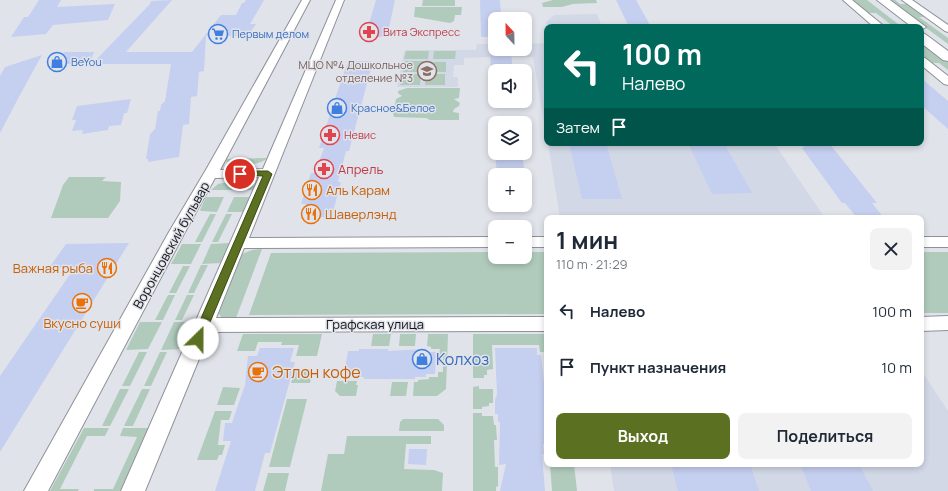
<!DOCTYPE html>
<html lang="ru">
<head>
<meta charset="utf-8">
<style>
	:root { --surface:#fff; --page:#f2f2f3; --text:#1f2937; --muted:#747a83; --accent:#5b7020 }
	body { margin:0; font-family:Manrope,sans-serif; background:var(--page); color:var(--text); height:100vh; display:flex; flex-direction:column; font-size:15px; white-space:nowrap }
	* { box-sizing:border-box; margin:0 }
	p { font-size:13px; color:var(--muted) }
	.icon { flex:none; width:22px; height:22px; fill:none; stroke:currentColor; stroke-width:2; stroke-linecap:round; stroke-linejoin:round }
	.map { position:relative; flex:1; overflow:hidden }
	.panel { position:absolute; left:544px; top:215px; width:380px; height:252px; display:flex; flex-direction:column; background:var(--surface); border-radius:8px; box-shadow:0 2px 6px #0003 }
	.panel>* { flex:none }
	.guide { position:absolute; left:544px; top:24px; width:380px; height:122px; border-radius:8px; box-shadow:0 2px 6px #0003; background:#00695c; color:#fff; overflow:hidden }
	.needle { width:26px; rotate:338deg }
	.buttons { position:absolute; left:488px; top:12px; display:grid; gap:8px }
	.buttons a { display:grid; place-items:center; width:44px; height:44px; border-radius:8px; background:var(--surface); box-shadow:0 2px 6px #0003; font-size:20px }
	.pin { position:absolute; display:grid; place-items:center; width:34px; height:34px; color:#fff; margin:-17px; border:2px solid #fff; border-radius:50%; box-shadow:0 1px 4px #0007 }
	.me { position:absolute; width:44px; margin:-22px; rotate:23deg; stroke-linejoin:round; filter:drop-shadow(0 0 3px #0008) }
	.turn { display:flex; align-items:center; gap:14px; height:84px; padding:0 12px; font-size:18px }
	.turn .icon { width:52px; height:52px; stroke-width:2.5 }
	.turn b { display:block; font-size:28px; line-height:34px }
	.then { display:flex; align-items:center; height:38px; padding:0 12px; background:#0003; gap:8px; font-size:15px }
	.round { display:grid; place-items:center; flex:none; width:42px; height:42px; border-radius:8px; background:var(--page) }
	.headline { display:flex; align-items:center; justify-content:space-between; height:68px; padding:0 12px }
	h1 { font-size:24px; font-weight:700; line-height:30px }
	.cta { display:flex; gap:8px; margin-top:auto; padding:8px 12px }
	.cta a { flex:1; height:46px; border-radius:8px; background:var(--accent); color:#fff; font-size:16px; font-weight:700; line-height:46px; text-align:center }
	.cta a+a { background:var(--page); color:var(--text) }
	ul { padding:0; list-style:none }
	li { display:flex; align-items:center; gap:12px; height:56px; padding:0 12px }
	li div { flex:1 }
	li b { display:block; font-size:15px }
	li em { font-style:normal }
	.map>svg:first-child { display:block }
	.built { fill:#d3d8e7 }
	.green { fill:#b0cbbc }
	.building { fill:#c5cfef }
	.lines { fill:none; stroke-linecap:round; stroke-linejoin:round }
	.minor-casing { stroke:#8f9199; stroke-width:2 }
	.tertiary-casing { stroke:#8f9199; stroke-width:2 }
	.minor { fill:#fff; fill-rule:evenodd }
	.tertiary { fill:#fff; fill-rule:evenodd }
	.route { fill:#5b7020; stroke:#3b4915 }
	.labels { text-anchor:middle; stroke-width:3; stroke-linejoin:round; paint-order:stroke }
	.far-health-label { font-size:11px; fill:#be3a42; stroke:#e1e3eb; text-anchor:start }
	.far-shop-label { font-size:11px; fill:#366cbe; stroke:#e1e3eb; text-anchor:start }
	.far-education-label { font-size:11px; fill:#785e54; stroke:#e1e3eb; text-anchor:end }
	.health-label { font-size:13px; fill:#be3a42; stroke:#e1e3eb; text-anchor:start }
	.food-label { font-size:13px; fill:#c56008; stroke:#e1e3eb; text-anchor:start }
	.street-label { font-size:13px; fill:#131416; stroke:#e1e3eb }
	.near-shop-label { font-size:16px; fill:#366cbe; stroke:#e1e3eb; text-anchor:start }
	.near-food-label { font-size:16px; fill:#c56008; stroke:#e1e3eb; text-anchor:start }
</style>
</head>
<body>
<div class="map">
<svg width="948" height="491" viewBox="0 0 948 491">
	<rect width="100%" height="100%" fill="#e1e3eb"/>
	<!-- built -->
	<path class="built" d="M597 14 602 27H547L546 22 554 15Z
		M547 43V140L533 57H512L511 51H490V57L464 58V65H454L453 77H458V87H397L404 51 407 50H476L477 44H495V49H525V44Z
		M548 143H774L825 218H560Z
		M921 370 948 411V491H614L610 464H921Z"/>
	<!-- green -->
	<path class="green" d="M423 0H455V6H422Z
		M553 0H596L597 3 573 4 562 7H543L542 3Z
		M852 0H867L902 27H894L876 13H868Z
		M888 0H895L900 4H907L926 17H919L948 38V44Z
		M415 7H462L461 15H455L454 21 450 23 415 17H414Z
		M921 42 948 62V70L939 63H931L921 55Z
		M406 51H429L428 59H404Z
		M434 51H456L455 59H433Z
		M405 61H423L421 72H403Z
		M427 62H446V72H426Z
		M403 74H421L420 85H400Z
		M426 74H445V85H425Z
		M407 88H460L459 98 454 99 460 103 459 106 454 109 453 112 459 113V120H430L426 118 394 117 393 114 396 99 402 96 398 93V91Z
		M267 158C261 166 233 167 226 161L227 159Z
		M69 177H106L102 181 121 182 120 201 108 218H51L63 185Z
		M223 183H248L254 186V190H211L218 184Z
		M206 197H224L217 212 201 211 200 210Z
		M234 197H250L244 212H227Z
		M210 214H216L202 242H195Z
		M226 214H232L218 242H212Z
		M230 243 221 263 202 264 211 244Z
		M182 244H201L191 264H171Z
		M262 249 236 318H222L218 313 242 254 252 250Z
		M495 252V257H525V252H547V314L249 315 271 253Z
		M921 252H948V313H921Z
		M201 265H208L194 293H188Z
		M183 266H190L176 293H169Z
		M168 295H175L163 320H155Z
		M187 295H194L182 320H175Z
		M140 322H162L148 349 126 350Z
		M174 322H195L183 349 161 350Z
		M243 334H322L317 356H296L299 345H281L282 342H258L255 351H237Z
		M373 334H391L389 346H371Z
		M400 334H416L415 346H399Z
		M428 334H448L446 389 437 396H413L414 382H418V380L429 379V377H438V372H443V356L439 355 440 349H431V347L427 346Z
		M473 334H547V376L544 352H540L539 345H492L493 369 487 370V375H484V378H473Z
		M139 352H147L130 386H122Z
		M160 352H167L151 386H144Z
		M295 371H313L310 383H291Z
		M337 381H357L356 385H358L356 396H340L335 391Z
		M392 382H408L406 396H390Z
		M479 386V389H493V403H489V406L482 407V409H473V387Z
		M223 387 240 388 234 405H217Z
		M120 389H129L110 426H102Z
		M142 389H150L133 426H124Z
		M287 399H307L290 467H269Z
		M215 411H232L229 420H221L218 445H225L222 455H219L217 460H197Z
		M473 413H482V416H493L494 425H496L497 440H494L495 467H498V486L496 487V491H473Z
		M403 419H438L444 425V431H399L400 422Z
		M84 428H109L105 436H87L60 489H79L78 491H50Z
		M123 428H148L120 491H94V489H113L137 437 120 436Z
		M347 436H431V444H406L404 469 434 470 443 473 442 491H321L328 454H344Z
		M550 464H574L577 491H552Z
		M268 473H289L285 491H263Z"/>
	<!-- building -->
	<path class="building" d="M39 0H61L57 7 115 4 108 20 53 25 46 34 11 37 24 17H28Z
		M172 0 126 52H192L221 15H236L242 3H244L246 0H264L250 24H256L248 36H206L204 71 199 72 197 96 191 97 189 124 183 125 179 157 148 162V159H146L150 134 155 129 158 111H160L161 105 165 101 171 64H92L150 4 151 1Z
		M376 0H395L387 37H365Z
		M480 0H500L501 19H495V37H481Z
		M616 0H636L651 27H629Z
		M490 51H511L513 71H491Z
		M64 52H94L89 64H52Z
		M42 55 21 93 0 133V76L5 67Z
		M352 61H371L370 65H372L349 151H346L338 182H341L333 212H329L328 217H305L306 213H303L306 204H301L311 173H315L324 148H319L342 78 347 64H351Z
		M921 78 948 101V129L921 105Z
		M131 99 127 113H124L121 125 109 126 108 130 82 134 83 130 72 131 76 120H72L77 106Z
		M569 143H606L622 199H582Z
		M688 143H724L752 193 712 194Z
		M801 143H829L877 203H872L884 218H857L845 203H842L802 148H804Z
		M495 153H522L525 175H497Z
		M129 243 0 452V376L75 267 49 268 66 244Z
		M260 348H294L290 362H295L270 453H265L255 491H215L231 441H223L225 423H232L237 408 245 385 248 356H257Z
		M495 348H537V355H541L547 412V435H544L545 444H543L544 454H542L545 491H500L506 464 499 465 500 422H498V414H495V400L497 394Z
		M359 349H388V351L426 349V352H436L435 374H426V377H415V379H364V377H353V374H344L348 351H359Z
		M409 449H427L426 465 408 464Z
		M671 464H750L759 491H678Z
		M800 464H859L873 491H811Z"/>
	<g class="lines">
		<!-- minor casing -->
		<g class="minor-casing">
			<path id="minor" d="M302 0H310L220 170 263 169 336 0H344L249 238 495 237V247L244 248 216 318 547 317V331L210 332 145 491H121L259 177 215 178 185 232 48 491H24L169 232 207 168Z
				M843 0H852L885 27H874Z
				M902 0H912L948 25V32L945 31Z
				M921 57 925 58 948 76V85L944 84 921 65Z
				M525 237H547V247H525Z
				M921 237H948V247H921Z
				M948 316V330L921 331V317Z"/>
		</g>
		<!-- tertiary casing -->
		<g class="tertiary-casing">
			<path id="tertiary" d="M877 0H890L926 27 921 30V27H912Z
				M921 33 925 34 948 51V61L943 60 921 43Z"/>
		</g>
		<!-- minor -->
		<use href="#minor" class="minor"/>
		<!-- tertiary -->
		<use href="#tertiary" class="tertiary"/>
	</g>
	<!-- route -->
	<path class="route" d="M240 171H268L272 174 203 339 201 342 198 343 194 342 192 339 263 176 237 175 236 174Z"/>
	<!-- icons -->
	<defs>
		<g id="pharmacy-ring" transform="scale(1)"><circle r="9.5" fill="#e1e3eb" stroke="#e0444e" stroke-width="1.5"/><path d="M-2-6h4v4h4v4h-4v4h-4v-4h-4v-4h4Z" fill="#e0444e"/></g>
		<g id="supermarket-ring" transform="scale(1)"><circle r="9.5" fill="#e1e3eb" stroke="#3f7fe0" stroke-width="1.5"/><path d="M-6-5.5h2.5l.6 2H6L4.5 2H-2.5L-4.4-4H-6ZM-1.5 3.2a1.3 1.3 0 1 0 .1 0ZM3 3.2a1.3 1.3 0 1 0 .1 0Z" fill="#3f7fe0"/></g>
		<g id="shop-ring" transform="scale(1)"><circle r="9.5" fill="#e1e3eb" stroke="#3f7fe0" stroke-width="1.5"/><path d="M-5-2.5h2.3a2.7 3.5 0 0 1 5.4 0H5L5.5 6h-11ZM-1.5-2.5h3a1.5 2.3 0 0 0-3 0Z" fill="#3f7fe0"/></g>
		<g id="school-ring" transform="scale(1)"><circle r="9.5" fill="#e1e3eb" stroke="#8d6e63" stroke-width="1.5"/><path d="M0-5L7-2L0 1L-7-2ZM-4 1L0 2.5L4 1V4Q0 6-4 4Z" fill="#8d6e63"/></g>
		<g id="restaurant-ring" transform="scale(1)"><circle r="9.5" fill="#e1e3eb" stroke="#e8710a" stroke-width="1.5"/><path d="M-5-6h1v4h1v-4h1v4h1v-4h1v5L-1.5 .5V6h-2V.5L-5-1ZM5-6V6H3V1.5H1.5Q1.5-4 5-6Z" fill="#e8710a"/></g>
		<g id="cafe-ring" transform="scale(1)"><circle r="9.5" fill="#e1e3eb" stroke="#e8710a" stroke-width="1.5"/><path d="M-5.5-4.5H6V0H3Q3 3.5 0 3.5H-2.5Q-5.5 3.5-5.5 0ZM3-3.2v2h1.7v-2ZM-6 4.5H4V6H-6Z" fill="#e8710a"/></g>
	</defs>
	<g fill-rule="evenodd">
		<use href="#pharmacy-ring" x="369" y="32"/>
		<use href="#supermarket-ring" x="218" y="34"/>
		<use href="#shop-ring" x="57" y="62"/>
		<use href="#school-ring" x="427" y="71"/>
		<use href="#shop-ring" x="337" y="108"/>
		<use href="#pharmacy-ring" x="330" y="135"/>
		<use href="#pharmacy-ring" x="324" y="169"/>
		<use href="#restaurant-ring" x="312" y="190"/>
		<use href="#restaurant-ring" x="311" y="214"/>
		<use href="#restaurant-ring" x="107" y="268"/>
		<use href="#cafe-ring" x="82" y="303"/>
		<use href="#shop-ring" x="422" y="359"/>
		<use href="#cafe-ring" x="258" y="372"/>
	</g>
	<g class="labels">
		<!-- far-health labels -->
		<g class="far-health-label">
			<text x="383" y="36">Вита Экспресс</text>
			<text x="344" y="139">Невис</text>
		</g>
		<!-- far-shop labels -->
		<g class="far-shop-label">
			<text x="232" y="38">Первым делом</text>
			<text x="71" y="66">BeYou</text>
			<text x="351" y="112">Красное&amp;Белое</text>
		</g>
		<!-- far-education labels -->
		<g class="far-education-label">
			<text x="413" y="69">МЦО №4 Дошкольное<tspan x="413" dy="13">отделение №3</tspan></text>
		</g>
		<!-- health labels -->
		<g class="health-label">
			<text x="338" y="174">Апрель</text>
		</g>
		<!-- food labels -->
		<g class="food-label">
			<text x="326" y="195">Аль Карам</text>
			<text x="325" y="219">Шаверлэнд</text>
			<text x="93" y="273" text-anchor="end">Важная рыба</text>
			<text x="82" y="328" text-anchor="middle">Вкусно суши</text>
		</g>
		<!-- street labels -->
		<g class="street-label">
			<text transform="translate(171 245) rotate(-61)" y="5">Воронцовский бульвар</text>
			<text x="375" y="329">Графская улица</text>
		</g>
		<!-- near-shop labels -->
		<g class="near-shop-label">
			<text x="436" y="365">Колхоз</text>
		</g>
		<!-- near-food labels -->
		<g class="near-food-label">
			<text x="272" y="378">Этлон кофе</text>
		</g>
	</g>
</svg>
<div class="buttons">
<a><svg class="needle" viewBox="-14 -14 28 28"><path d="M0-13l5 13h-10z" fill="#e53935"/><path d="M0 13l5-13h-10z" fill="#747a83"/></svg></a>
<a><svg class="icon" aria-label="sound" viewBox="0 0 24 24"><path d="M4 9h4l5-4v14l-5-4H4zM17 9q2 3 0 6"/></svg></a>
<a><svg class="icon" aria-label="layers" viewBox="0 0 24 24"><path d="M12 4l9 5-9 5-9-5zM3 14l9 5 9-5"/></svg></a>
<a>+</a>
<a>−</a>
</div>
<div class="pin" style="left:240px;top:174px;background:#d93025"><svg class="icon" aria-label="arrive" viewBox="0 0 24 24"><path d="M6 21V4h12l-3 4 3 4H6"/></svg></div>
<svg class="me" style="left:198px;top:339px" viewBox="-20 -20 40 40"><circle r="19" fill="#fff"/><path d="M0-13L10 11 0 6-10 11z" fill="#5b7020"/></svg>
<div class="guide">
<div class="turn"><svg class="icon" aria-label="left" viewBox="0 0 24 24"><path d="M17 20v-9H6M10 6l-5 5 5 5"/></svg><div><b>100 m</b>Налево</div></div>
<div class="then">Затем<svg class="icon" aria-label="arrive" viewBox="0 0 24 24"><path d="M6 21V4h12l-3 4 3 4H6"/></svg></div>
</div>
<section class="panel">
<div class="headline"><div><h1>1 мин</h1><p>110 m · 21:29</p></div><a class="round"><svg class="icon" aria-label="close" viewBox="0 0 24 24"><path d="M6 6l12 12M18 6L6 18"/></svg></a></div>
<ul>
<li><svg class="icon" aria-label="left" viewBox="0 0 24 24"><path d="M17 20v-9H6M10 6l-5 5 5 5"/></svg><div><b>Налево</b></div><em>100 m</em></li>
<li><svg class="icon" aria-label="arrive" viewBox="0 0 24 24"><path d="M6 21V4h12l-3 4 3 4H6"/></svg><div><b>Пункт назначения</b></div><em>10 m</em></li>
</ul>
<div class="cta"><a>Выход</a><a>Поделиться</a></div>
</section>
</div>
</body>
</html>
